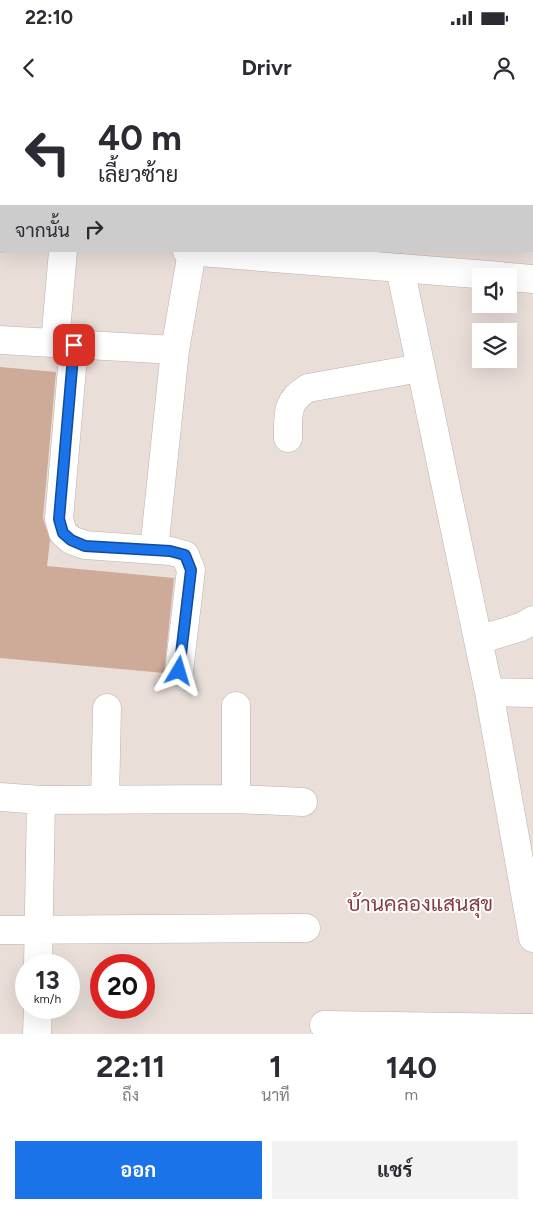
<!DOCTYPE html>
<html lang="th">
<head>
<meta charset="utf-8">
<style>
	:root { --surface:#fff; --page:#f2f2f3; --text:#2b2b33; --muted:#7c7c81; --accent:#1a73e8 }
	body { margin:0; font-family:Figtree,Sarabun,sans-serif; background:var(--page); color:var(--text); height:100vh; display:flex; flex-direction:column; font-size:19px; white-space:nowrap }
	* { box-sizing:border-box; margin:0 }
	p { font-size:16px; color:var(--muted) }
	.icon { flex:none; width:28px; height:28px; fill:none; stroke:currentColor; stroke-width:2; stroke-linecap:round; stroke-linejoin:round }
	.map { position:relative; height:934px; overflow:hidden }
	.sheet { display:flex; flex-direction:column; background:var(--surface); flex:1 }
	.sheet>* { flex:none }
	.top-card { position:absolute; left:0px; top:0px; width:534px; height:152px; box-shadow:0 5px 20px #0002; background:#fff; color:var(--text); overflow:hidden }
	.controls { position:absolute; left:472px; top:168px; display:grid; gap:10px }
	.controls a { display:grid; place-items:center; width:45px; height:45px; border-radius:0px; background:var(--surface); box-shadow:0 5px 20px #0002; font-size:25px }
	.speed { position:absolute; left:15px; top:854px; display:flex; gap:10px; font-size:25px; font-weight:700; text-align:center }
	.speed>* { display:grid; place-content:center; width:65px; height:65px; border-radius:50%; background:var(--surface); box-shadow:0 5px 20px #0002; line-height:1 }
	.speed small { font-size:12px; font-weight:400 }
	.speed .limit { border:8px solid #d22; background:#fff; color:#111 }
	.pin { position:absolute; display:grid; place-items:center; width:42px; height:42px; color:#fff; margin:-21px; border-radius:10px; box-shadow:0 2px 8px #0006 }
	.me { position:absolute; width:55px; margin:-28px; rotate:7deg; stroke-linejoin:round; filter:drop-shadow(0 0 4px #0008) }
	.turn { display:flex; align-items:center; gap:18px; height:105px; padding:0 15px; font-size:22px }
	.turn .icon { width:65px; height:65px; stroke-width:2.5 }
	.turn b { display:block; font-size:35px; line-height:42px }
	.then { display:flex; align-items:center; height:48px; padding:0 15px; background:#0003; gap:10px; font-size:19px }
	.eta { display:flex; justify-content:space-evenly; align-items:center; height:85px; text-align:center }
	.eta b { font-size:30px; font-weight:700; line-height:35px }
	.button { display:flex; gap:10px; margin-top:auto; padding:10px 15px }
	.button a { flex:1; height:58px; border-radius:0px; background:var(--accent); color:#fff; font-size:20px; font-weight:700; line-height:58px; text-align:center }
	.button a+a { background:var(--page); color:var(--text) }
	.status { display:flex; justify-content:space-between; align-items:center; height:35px; padding:0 25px; background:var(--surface); direction:ltr }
	.status svg { height:14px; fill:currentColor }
	header { display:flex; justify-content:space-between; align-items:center; height:65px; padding:0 15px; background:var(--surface); font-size:22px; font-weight:700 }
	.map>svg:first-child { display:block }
	.building { fill:#ceab99 }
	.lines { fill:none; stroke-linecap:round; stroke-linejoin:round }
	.minor-casing { stroke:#bcb1ac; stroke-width:29 }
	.major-casing { stroke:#bcb1ac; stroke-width:29 }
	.minor { stroke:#fff; stroke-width:28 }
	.major { stroke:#fff; stroke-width:28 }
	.route-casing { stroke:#114b97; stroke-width:12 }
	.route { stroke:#1a73e8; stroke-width:9 }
	.labels { text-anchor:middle; stroke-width:4; stroke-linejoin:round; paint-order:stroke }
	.quarter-label { font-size:21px; fill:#863d42; stroke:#fff }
</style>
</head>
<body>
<div class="status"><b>22:10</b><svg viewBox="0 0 49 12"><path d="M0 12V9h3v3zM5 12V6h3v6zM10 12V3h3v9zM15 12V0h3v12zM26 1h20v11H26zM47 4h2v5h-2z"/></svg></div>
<header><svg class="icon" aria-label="back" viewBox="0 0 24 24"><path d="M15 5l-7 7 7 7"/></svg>Drivr<svg class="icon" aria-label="person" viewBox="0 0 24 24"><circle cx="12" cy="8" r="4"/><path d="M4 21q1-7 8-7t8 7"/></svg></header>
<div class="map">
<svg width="533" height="934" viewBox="0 0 533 934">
	<rect width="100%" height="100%" fill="#e9ded8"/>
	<!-- building -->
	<path class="building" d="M0 267 56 272 43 418 50 440 47 466 174 478 164 573 0 558Z"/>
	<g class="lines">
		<!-- minor casing -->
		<g class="minor-casing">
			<path id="minor" d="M12 1V0
				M231 1V0
				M371 1V0
				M515 1 516 0
				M400 168 489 592 533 838
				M0 240 175 250 192 152
				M55 243 63 151
				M74 245 59 419 63 433 71 440 85 445 170 451 185 455 191 470 179 571
				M288 338C288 314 286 301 308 288L420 268
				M154 450 175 250
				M478 540 521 527 533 520
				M489 592 533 593
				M0 697 41 700
				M236 699V606
				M105 700 107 608
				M0 830 306 828
				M38 865 41 700 236 699 303 702
				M324 925 533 928
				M37 934 38 908"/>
		</g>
		<!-- major casing -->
		<g class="major-casing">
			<path id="major" d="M0 89H1
				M532 136H533
				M0 138H1
				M187 151 501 176
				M509 177 533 179"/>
		</g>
		<!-- minor -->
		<use href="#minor" class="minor"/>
		<!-- major -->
		<use href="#major" class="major"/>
	</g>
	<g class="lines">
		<!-- route casing -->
		<g class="route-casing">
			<path id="route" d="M74 245 59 419 63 433 71 440 85 446 170 451 185 455 191 470 179 571"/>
		</g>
		<!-- route -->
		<use href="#route" class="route"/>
	</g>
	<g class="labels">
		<!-- quarter labels -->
		<g class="quarter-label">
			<text x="420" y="811">บ้านคลองแสนสุข</text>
		</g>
	</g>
</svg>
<div class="controls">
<a><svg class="icon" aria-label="sound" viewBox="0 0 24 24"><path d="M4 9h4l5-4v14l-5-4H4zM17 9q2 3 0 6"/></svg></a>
<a><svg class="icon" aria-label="layers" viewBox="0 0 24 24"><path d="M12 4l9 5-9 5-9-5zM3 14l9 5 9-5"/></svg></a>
</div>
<div class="speed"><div>13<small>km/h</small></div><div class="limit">20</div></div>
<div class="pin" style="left:74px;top:245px;background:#d93025"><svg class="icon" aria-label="arrive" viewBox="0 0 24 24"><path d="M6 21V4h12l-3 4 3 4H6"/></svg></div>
<svg class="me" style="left:179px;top:571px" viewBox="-20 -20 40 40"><path d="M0-17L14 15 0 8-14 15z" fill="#1a73e8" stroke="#fff" stroke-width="4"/></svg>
<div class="top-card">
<div class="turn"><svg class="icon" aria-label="left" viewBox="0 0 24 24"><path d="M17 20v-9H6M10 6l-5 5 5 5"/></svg><div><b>40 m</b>เลี้ยวซ้าย</div></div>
<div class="then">จากนั้น<svg class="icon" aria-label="right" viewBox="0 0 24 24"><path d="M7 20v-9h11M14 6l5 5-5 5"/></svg></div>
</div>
</div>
<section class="sheet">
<div class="eta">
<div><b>22:11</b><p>ถึง</p></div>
<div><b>1</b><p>นาที</p></div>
<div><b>140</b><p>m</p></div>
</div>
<div class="button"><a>ออก</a><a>แชร์</a></div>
</section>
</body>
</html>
